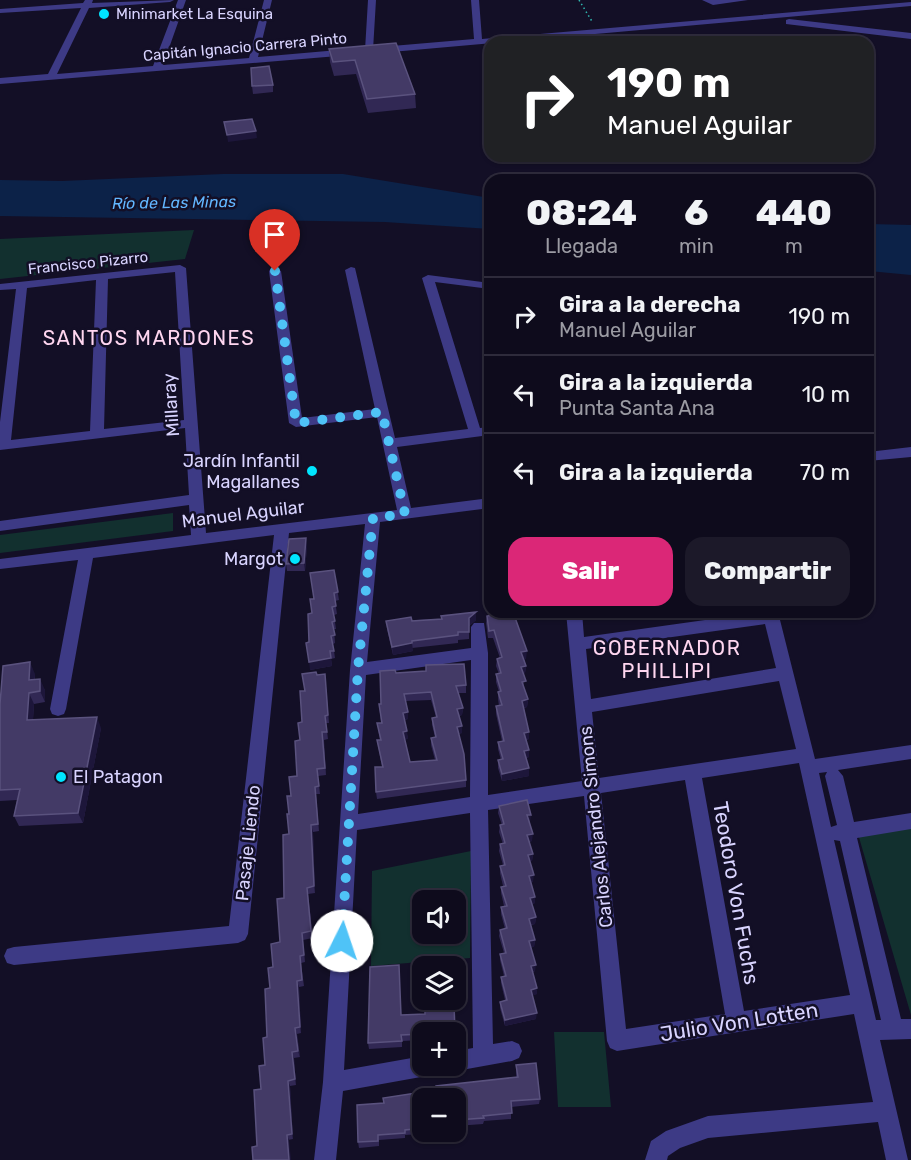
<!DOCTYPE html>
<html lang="es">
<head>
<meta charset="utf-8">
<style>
	:root { --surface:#0e0b1c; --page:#1c1929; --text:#f1f3f6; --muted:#9b9ba3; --line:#2e2b3b; --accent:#db2777 }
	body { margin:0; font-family:Rubik,sans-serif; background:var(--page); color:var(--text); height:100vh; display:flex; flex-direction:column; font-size:22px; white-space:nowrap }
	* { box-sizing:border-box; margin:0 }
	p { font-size:20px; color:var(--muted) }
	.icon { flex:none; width:33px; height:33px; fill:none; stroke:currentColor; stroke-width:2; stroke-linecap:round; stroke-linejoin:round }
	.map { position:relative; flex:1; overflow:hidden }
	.sheet { position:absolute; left:484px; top:174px; width:390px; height:444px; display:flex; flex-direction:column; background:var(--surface); border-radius:18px; box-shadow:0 2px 4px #0004,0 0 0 2px var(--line) }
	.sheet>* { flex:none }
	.top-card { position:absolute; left:484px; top:36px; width:390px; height:126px; border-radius:18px; box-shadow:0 2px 4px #0004,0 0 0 2px var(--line); background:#202124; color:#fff; overflow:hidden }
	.tools { position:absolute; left:412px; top:890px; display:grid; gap:12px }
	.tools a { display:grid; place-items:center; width:54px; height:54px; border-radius:12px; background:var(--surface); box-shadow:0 2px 4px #0004,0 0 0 2px var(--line); font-size:30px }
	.pin { position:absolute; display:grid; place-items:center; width:51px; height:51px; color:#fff; margin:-62px -26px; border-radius:50% 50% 50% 0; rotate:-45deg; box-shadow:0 0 6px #0007 }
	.pin .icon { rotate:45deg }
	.me { position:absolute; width:66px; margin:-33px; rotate:4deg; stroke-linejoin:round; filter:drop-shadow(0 0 4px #0008) }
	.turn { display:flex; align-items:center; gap:21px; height:126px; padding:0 24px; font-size:27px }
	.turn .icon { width:78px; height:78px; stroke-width:2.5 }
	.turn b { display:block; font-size:42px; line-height:51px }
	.eta { display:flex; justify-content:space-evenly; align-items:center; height:102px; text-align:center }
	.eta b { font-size:36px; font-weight:800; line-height:42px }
	.cta { display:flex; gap:12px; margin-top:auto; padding:12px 24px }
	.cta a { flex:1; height:69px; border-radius:18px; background:var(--accent); color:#fff; font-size:24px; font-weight:800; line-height:69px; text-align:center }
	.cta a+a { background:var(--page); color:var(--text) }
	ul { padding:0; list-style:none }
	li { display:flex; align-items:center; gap:18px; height:78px; padding:0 24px; border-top:2px solid var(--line) }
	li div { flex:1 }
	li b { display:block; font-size:22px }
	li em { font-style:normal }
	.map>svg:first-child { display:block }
	.green { fill:#12302f; fill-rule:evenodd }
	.water { fill:#0c2248 }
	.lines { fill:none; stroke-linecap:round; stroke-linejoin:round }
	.path { stroke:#2fb8b0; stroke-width:1.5; stroke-dasharray:1.5 3; stroke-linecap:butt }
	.minor { fill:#3d3a85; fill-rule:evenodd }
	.wall { fill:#312854; fill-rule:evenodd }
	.shaded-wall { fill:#1d163a }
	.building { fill:#433a66; stroke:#5a527e; stroke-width:1.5; fill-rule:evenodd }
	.route { stroke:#4fc3f7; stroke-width:10; stroke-dasharray:0 18 }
	.poi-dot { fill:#00e5ff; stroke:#130f26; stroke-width:2 }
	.labels { text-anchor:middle; stroke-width:5; stroke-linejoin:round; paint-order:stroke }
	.far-poi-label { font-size:15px; fill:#d9d4ff; stroke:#130f26; text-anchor:start }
	.far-street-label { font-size:15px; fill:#d9d4ff; stroke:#130f26 }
	.far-water-label { font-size:16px; font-style:italic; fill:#62b6ff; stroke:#130f26 }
	.street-label { font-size:18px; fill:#d9d4ff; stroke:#130f26 }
	.poi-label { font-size:18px; fill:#d9d4ff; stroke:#130f26; text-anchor:end }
	.neighbourhood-label { font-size:20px; letter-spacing:1.5px; fill:#ffd6f0; stroke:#130f26 }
	.near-street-label { font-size:21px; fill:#d9d4ff; stroke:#130f26 }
</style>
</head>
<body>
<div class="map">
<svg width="911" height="1160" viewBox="0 0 911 1160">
	<rect width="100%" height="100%" fill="#130f26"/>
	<!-- green -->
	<path class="green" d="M194 230 185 259 0 279V239Z
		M173 513V531L0 553V535Z
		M911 826V1015L858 834Z
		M471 851 470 958 371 966 372 871ZM423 900H456V933H423Z
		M554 1032H604L611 1107H558Z"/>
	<!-- water -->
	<path class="water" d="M223 174H343L490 198V229L385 222 0 216V180L62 181Z
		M869 224 911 225V275L869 271Z"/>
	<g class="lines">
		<!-- path -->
		<path class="path" d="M579 0 593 23"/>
		<!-- minor -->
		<path class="minor" d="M85 0H93L92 3 174 0 170 2 89 8 57 74 153 66 178 0H186L163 65 249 58 264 0H272L258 57 350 49 354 52 350 55 0 84V78L48 74 81 8 0 13V9L83 3Z
			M368 0H376L373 50 369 53 365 50Z
			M471 0H479L482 39 911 2V6L380 53 376 50 380 47 474 39Z
			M702 0H748L713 5Z
			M789 19 911 33V39L786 24V20Z
			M180 265 186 268 206 533 397 510 377 417 296 427 289 423 269 271 271 269 275 268 281 271 302 418 375 409 345 270 351 267 355 268 395 438 468 429 422 278 428 275 490 283V289L435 282 480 428 490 427V435L397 447 411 508 490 498V508L380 522 367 662 471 648V627L474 623H484L488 653V795L582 781 566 612H582L584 637 762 612H778L815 759 911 745V759L838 770 843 776 854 822 911 813V829L857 838 901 1019H911V1039L880 1040 908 1160H886L878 1122 708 1138 680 1148 668 1156 667 1160H645L651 1141 666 1131 708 1116 873 1102 854 1014 617 1051 610 1048 607 1041 584 796 488 810 493 1044 512 1041 519 1044 522 1051 519 1058 512 1061 456 1071 449 1068 447 1065H456V1051L473 1048 470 813 357 830 344 1070 423 1056V1065H442L439 1072 432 1075 343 1091 336 1160H314L323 1082 350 670 365 524 289 533 248 934 245 940 238 943 14 965 7 963 4 956 7 949 14 947 229 926 274 535 93 558 66 709 64 714 58 716 52 714 50 709 78 560 0 569V559L191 535 189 505 0 531V521L189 495 185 428 0 450V422L16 289 0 290V284ZM175 272 184 420 104 429 108 279ZM96 280 90 431 11 440 27 288ZM765 624 776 668 591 699 586 649ZM471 660 470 797 358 814 366 675ZM779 681 796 749 599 778 592 712ZM799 763 850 995 744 1011 702 778ZM827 772 825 776 837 825 831 827 819 773ZM685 780 725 1014 626 1029 601 793ZM834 840 840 841 881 1020H876Z
			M911 447V457L868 461V452Z"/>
	</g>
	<!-- wall -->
	<path class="wall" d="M396 43 415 94 416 108 368 113 356 74 334 76 330 62 329 49Z
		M273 85V92L253 94 252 86Z
		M307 546 305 571H287L286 564Z
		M334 570 339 600 335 601 337 614 334 615 336 629H334L335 643 333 644 335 658 331 659 332 666 310 670 312 613 314 599Z
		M476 612V620L469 626V639L458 640V643L412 648 413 651 393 655 387 629 386 621 442 619Z
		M487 616 526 659H524L526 666 525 673 523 674 524 689 528 699 527 707 524 708 529 732V739L526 740 529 757 526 758 529 768V776L502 781 498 768V760H501L498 749V742L502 741 496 714V706H499L498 699V692H499L496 682V674H499L496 666 497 659 500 658 493 638H488L486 623Z
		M396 673 466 685V693H458L463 708 462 715 459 716 462 726V733L458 734 466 780V787L377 799 376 792 382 767 377 740H380L377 723H381L379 704H381ZM431 700 436 717 432 718V725L435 737 431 738V745L435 760 410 762 405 739H408L404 720 408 719V712L405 701Z
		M35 674V679L45 690V702L34 704 33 720 101 728 83 823 19 826 14 816 17 800 0 801V704Z
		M325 674 329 723H326L328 739 324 740 326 775 318 776 320 794H316L319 831 313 832 315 893 308 894 313 938 303 940 305 962 301 963 304 986 299 987 301 1033 297 1034 300 1057 294 1058 296 1085 290 1086 293 1139 257 1146 261 1089 265 1065 270 988 273 967 280 942 289 834V814L291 796 297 776 305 691 317 675Z
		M499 806 530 822H529L532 841 529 842 533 854 532 861H530L533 882H531L535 903 532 904 536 917 535 924 531 925 535 940 534 947H531L535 971 533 972 537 994 532 995 536 1019 505 1026 500 1008V1002L505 1000 501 983V977L504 976 500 960V954L504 953 499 936 500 930 505 929 501 914V907L504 906 501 893V887L503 886 500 873V866L503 865 499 851 500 844H503L499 832 500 825H502L498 813Z
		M425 999 458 1003V1010H454L423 1032V1040L402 1041V1047L369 1049 368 1043 401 1015 425 1014Z
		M516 1065 540 1099 539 1104 511 1107V1119L484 1121 483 1124 456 1126V1098H423V1131H433V1133L405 1135V1138L379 1140V1146L359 1148 358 1142 384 1103 436 1090 516 1077Z"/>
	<!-- shaded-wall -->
	<path class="shaded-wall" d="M256 131 257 138 228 142 227 135Z
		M306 538 307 546 305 571 304 563Z
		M476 612V620L469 626V618Z
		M412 643 413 651 393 655 392 647Z
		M527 651 526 659 521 660V652Z
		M331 658 332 666 310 670 309 662Z
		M30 662 35 674 34 691 29 680Z
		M526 666 525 673 520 674 521 667Z
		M40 679 45 690V702L40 691Z
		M29 693 34 704 32 731 27 720Z
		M528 699 527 707 522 708V701Z
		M463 708 462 715 457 716V709Z
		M408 712V719L403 720V713Z
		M97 717 101 728 83 823 78 813Z
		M462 726V733L457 734V727Z
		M407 731 408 739 404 740 403 732Z
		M529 732V739L523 740 524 733Z
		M529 750V757L523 758 524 751Z
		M529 768V776L502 781V774Z
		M527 815H531L530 822 526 823Z
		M311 825 313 832 315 893 314 886Z
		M533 834 532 841 527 842V835Z
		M533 854 532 861 527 862 528 855Z
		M534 875 533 882 529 883V876Z
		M535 897V903L530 905V898Z
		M536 917 535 924 528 925 529 919Z
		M535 940 534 947 529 948V941Z
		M536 965 535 971 530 972 531 966Z
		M297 981 299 987 301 1033 300 1027Z
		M537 988V994L530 996 531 990Z
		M537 1013 536 1019 505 1026V1020Z
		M295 1028 297 1034 300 1057 298 1051Z
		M292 1052 294 1058 296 1085 295 1079Z
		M288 1081 290 1086 293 1139 292 1134Z
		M287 1135 289 1140 291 1160H289Z"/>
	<!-- building -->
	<path class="building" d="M396 43 415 94 367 99 355 60 333 62 329 49Z
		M269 66 273 85 252 86 251 68Z
		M252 119 256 131 227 135 224 122Z
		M306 538 304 563 286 564 289 539Z
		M334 570 338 592 334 593 336 606 332 607 335 621 332 622 335 635 331 636 334 651H330L331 658 309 662 306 643 309 642 308 614 312 613 310 599H314L310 573Z
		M476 612 469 618V632H458V635L412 641V643L392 647 386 621 411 617 412 621 442 619 441 616Z
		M508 612H513L527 651 521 652 526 666 521 667 526 681 522 682 528 699 522 701 529 732 524 733 529 750 524 751 529 768 502 774 498 760 503 759 498 742 504 741 496 706 502 705 498 692 501 691 496 674 501 673 497 659 502 657 494 630 489 631 487 616Z
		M30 662 29 680 40 679V691L29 693 27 720 97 717 78 813 14 816 20 789 0 790V704L3 666Z
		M464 664 466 685 456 686 463 708 457 709 462 726 457 727 464 754 466 780 376 792 375 767H383L377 740H381L377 723H382L379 704H381L380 671 395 670 396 673 426 671V665ZM431 692 437 717 432 718 436 737 431 738 437 760 410 762 403 732 407 731 403 713 408 712 404 694Z
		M316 672 317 675 325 674 328 715 325 716 327 732H322L325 768 317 769 319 786 315 787 318 824 311 825 314 886 307 888 311 931 302 933 304 955 300 956 302 980 297 981 300 1027 295 1028 298 1051 292 1052 295 1079 288 1081 292 1134 287 1135 289 1160H253L252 1147 257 1146 254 1090 261 1089 259 1066 265 1065 263 1038 267 1037 265 989 270 988 268 968 273 967 271 944 280 942 277 899 284 898 283 835 289 834 287 814H289L287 796H291L289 777 297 776 295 741 300 740 298 723 302 722 300 691H305L302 674Z
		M527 800 531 815H527L533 834 527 835 533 854 528 855 534 875 529 876 535 897 530 898 536 917 529 919 535 940 529 941 536 965 531 966 537 988 531 990 537 1013 505 1020 500 1002 507 1000 501 977 506 976 500 954 506 953 500 930 507 928 501 907 507 906 501 887 506 886 500 866 505 865 500 844 505 843 500 825 504 824 499 806Z
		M454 958 455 966H423V959Z
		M399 965 401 1015 425 1014V999H456V981L458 1003 454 1004 455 1032H423V1034L401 1035 402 1041 368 1043 370 967Z
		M536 1063 540 1099 511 1101 512 1113 483 1116 484 1118 456 1120V1098H423V1128L405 1130V1133L378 1135V1141L358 1142 357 1105 384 1103 383 1098 436 1090V1086L518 1077 516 1065Z"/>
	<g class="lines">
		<!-- route -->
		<path class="route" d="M275 271 296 423 382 412 405 514 373 518 358 669 342 941"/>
	</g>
	<!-- markers -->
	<g class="poi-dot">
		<circle cx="104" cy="14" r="6"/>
		<circle cx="312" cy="471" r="6"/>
		<circle cx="295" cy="559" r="6"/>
		<circle cx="61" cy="777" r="6"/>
	</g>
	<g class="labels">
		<!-- far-poi labels -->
		<g class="far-poi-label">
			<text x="116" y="19">Minimarket La Esquina</text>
		</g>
		<!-- far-street labels -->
		<g class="far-street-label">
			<text transform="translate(245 47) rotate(-5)" y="5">Capitán Ignacio Carrera Pinto</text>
			<text transform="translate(88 263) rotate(-6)" y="5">Francisco Pizarro</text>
		</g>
		<!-- far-water labels -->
		<g class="far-water-label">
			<text transform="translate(174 202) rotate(-1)" y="6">Río de Las Minas</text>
		</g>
		<!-- street labels -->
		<g class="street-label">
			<text transform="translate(171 405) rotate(-94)" y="6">Millaray</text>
			<text transform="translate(243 514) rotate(-7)" y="6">Manuel Aguilar</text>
			<text transform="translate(596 827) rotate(-96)" y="6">Carlos Alejandro Simons</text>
			<text transform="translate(248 843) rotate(-84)" y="6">Pasaje Liendo</text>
		</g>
		<!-- poi labels -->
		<g class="poi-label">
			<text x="300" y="467">Jardín Infantil<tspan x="300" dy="21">Magallanes</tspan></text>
			<text x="283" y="565">Margot</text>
			<text x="73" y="783" text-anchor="start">El Patagon</text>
		</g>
		<!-- neighbourhood labels -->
		<g class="neighbourhood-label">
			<text x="149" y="345">SANTOS MARDONES</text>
			<text x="667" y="655">GOBERNADOR<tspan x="667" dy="23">PHILLIPI</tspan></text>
		</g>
		<!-- near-street labels -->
		<g class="near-street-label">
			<text transform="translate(736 893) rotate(80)" y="7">Teodoro Von Fuchs</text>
			<text transform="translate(739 1022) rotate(-9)" y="7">Julio Von Lotten</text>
		</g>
	</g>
</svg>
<div class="tools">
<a><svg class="icon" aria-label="sound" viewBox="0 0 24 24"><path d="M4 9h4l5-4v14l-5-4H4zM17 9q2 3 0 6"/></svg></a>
<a><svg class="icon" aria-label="layers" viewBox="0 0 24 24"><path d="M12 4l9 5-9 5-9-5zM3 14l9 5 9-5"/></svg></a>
<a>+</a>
<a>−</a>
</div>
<div class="pin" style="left:275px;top:271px;background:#d93025"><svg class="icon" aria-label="arrive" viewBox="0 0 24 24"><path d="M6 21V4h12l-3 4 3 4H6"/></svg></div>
<svg class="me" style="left:342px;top:941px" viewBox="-20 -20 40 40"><circle r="19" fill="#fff"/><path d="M0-13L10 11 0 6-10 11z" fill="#4fc3f7"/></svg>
<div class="top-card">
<div class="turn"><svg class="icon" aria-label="right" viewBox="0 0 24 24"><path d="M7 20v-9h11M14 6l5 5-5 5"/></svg><div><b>190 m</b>Manuel Aguilar</div></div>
</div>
<section class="sheet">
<div class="eta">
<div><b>08:24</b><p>Llegada</p></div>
<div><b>6</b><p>min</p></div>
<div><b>440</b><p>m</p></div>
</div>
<ul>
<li><svg class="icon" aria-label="right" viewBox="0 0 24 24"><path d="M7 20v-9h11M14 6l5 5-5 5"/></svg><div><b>Gira a la derecha</b><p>Manuel Aguilar</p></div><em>190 m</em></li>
<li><svg class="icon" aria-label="left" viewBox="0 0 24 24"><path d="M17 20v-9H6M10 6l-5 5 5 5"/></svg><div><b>Gira a la izquierda</b><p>Punta Santa Ana</p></div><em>10 m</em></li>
<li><svg class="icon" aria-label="left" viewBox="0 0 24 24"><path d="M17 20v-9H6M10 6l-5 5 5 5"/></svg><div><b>Gira a la izquierda</b></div><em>70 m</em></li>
</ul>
<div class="cta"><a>Salir</a><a>Compartir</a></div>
</section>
</div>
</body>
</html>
